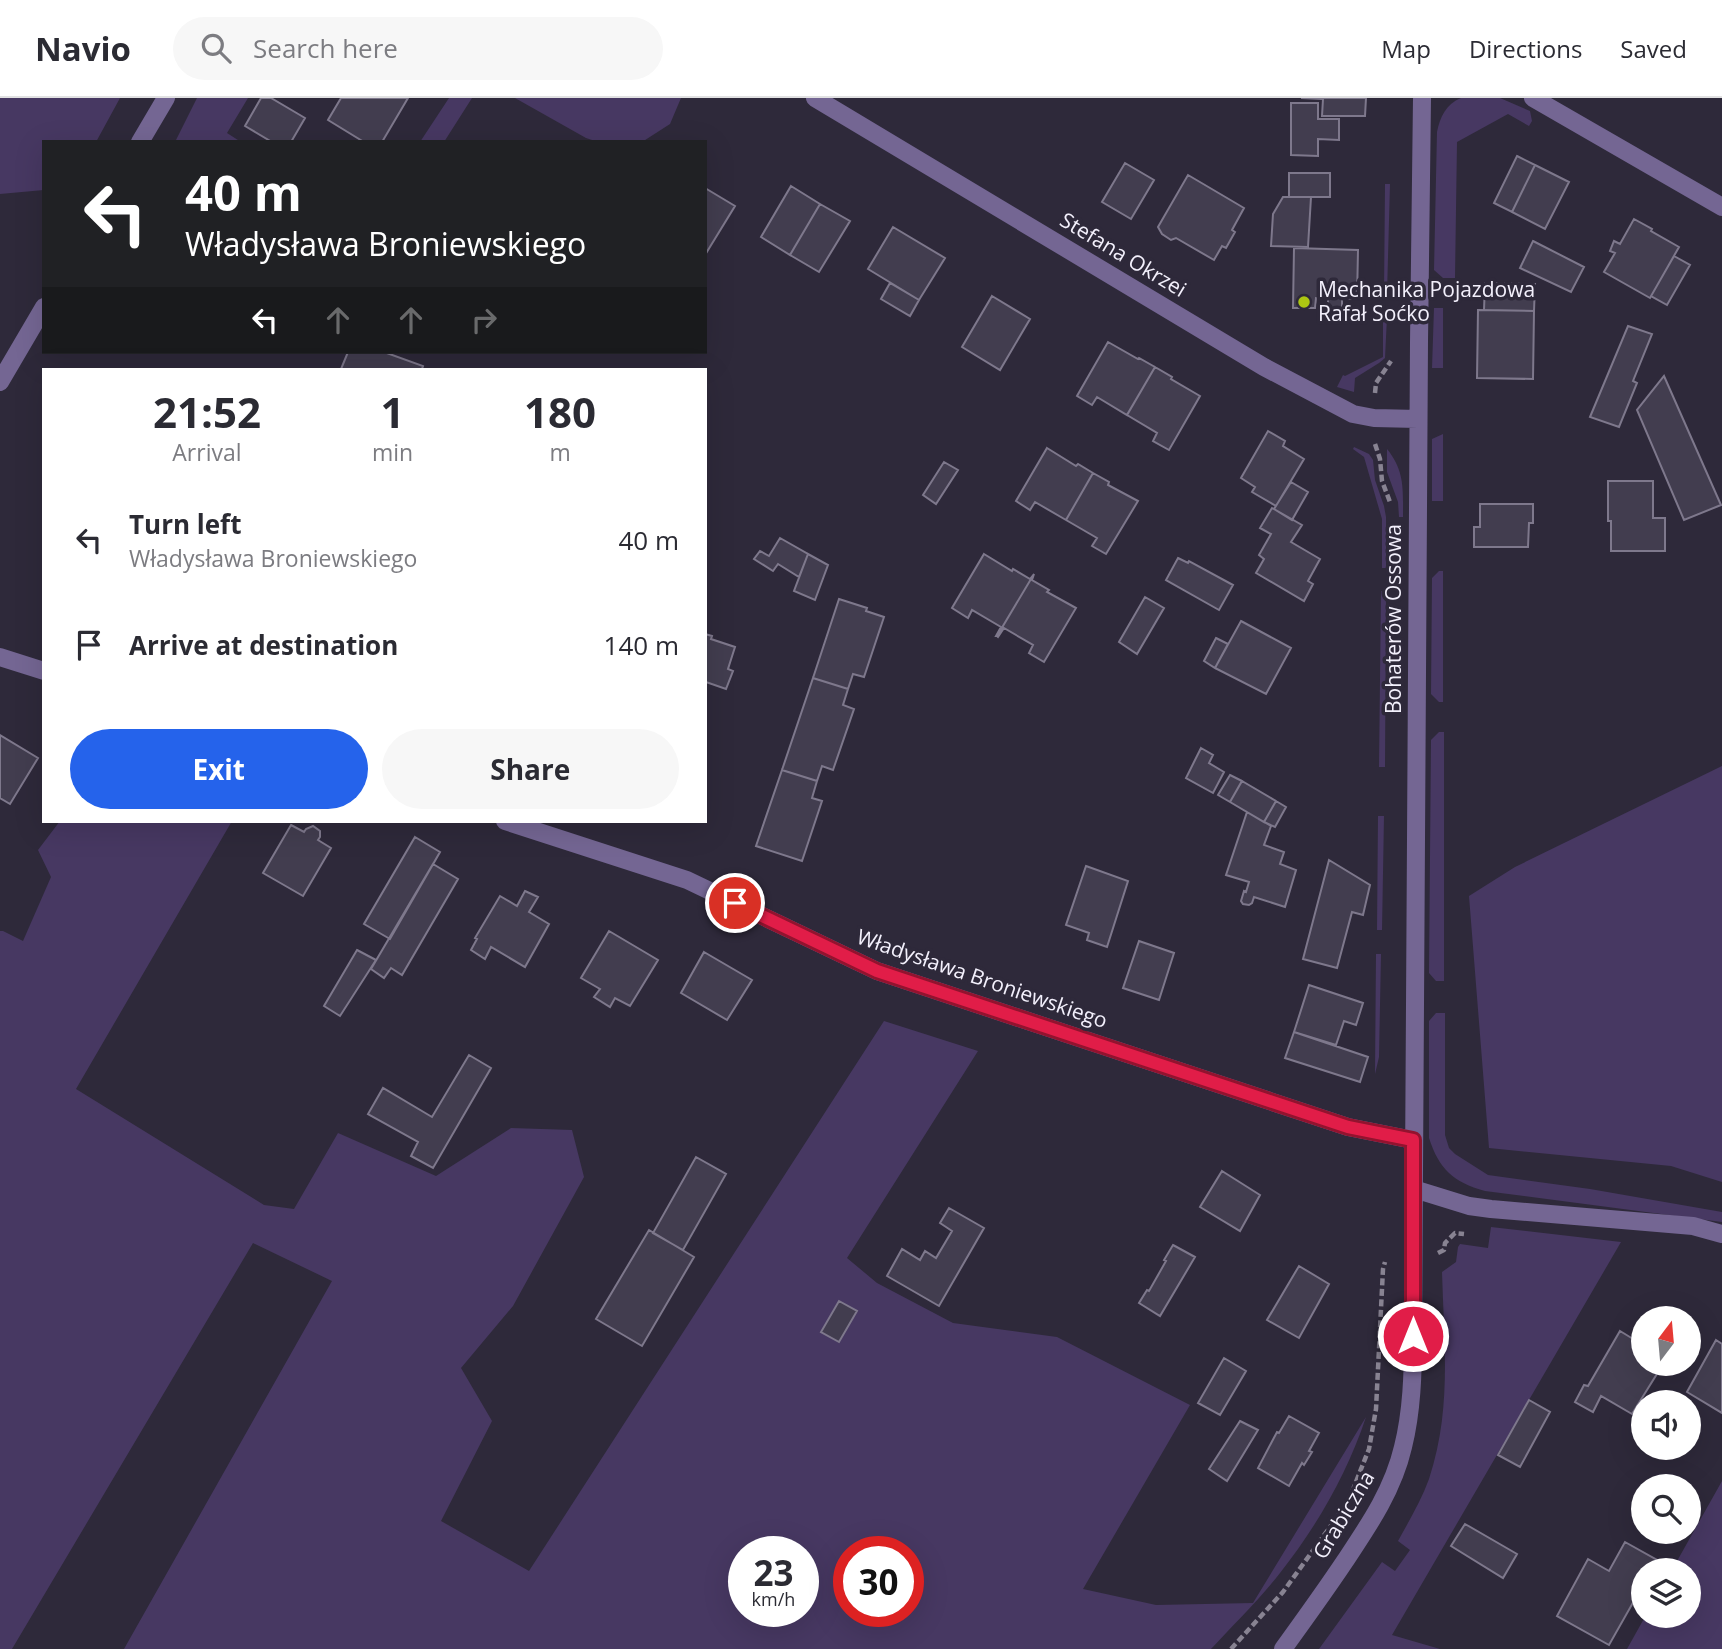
<!DOCTYPE html>
<html lang="en">
<head>
<meta charset="utf-8">
<style>
	:root { --surface:#fff; --page:#f7f7f7; --text:#2b2b33; --muted:#7c7c81; --line:#e1e1e2; --accent:#2563eb }
	body { margin:0; font-family:"Open Sans",sans-serif; background:var(--page); color:var(--text); height:100vh; display:flex; flex-direction:column; font-size:26px; white-space:nowrap }
	* { box-sizing:border-box; margin:0 }
	p { font-size:23px; color:var(--muted) }
	.icon { flex:none; width:38px; height:38px; fill:none; stroke:currentColor; stroke-width:2; stroke-linecap:round; stroke-linejoin:round }
	.map { position:relative; flex:1; overflow:hidden }
	.drawer { position:absolute; left:42px; top:270px; width:665px; height:455px; display:flex; flex-direction:column; background:var(--surface); border-radius:0px; box-shadow:0 7px 28px #0002 }
	.drawer>* { flex:none }
	.hud { position:absolute; left:42px; top:42px; width:665px; height:214px; border-radius:0px; box-shadow:0 7px 28px #0002; background:#202124; color:#fff; overflow:hidden }
	.needle { width:46px; rotate:16deg }
	.fabs { position:absolute; left:1631px; top:1208px; display:grid; gap:14px }
	.fabs a { display:grid; place-items:center; width:70px; height:70px; border-radius:50%; background:var(--surface); box-shadow:0 7px 28px #0002; font-size:35px }
	.speed { position:absolute; left:728px; top:1438px; display:flex; gap:14px; font-size:35px; font-weight:700; text-align:center }
	.speed>* { display:grid; place-content:center; width:91px; height:91px; border-radius:50%; background:var(--surface); box-shadow:0 7px 28px #0002; line-height:1 }
	.speed small { font-size:18px; font-weight:400 }
	.speed .limit { border:10px solid #d22; background:#fff; color:#111 }
	.pin { position:absolute; display:grid; place-items:center; width:60px; height:60px; color:#fff; margin:-30px; border:4px solid #fff; border-radius:50%; box-shadow:0 2px 7px #0007 }
	.me { position:absolute; width:77px; margin:-38px; rotate:0deg; stroke-linejoin:round; filter:drop-shadow(0 0 5px #0008) }
	.turn { display:flex; align-items:center; gap:24px; height:147px; padding:0 28px; font-size:32px }
	.turn .icon { width:91px; height:91px; stroke-width:2.5 }
	.turn b { display:block; font-size:49px; line-height:60px }
	.lanes { display:flex; align-items:center; height:66px; padding:0 28px; background:#0003; justify-content:center; gap:35px; direction:ltr }
	.lanes .off { opacity:.35 }
	.eta { display:flex; justify-content:space-evenly; align-items:center; height:119px; text-align:center }
	.eta b { font-size:42px; font-weight:700; line-height:49px }
	.button { display:flex; gap:14px; margin-top:auto; padding:14px 28px }
	.button a { flex:1; height:80px; border-radius:42px; background:var(--accent); color:#fff; font-size:28px; font-weight:700; line-height:80px; text-align:center }
	.button a+a { background:var(--page); color:var(--text) }
	ul { padding:0; list-style:none }
	li { display:flex; align-items:center; gap:21px; height:105px; padding:0 28px }
	li div { flex:1 }
	li b { display:block; font-size:26px }
	li em { font-style:normal }
	header { display:flex; align-items:center; gap:42px; box-sizing:border-box; height:98px; padding:0 35px; background:var(--surface); border-bottom:2px solid var(--line) }
	header strong { font-size:33px }
	nav { display:flex; gap:38px; margin-inline-start:auto; font-size:24px }
	.search { width:490px; height:63px; background:var(--page); display:flex; align-items:center; gap:18px; box-sizing:border-box; padding:0 24px; border-radius:38px; color:var(--muted); font-size:26px }
	.map>svg:first-child { display:block }
	.green { fill:#473862; fill-rule:evenodd }
	.building { fill:#423d4f; stroke:#7e788c; stroke-width:2 }
	.lines { fill:none; stroke-linecap:round; stroke-linejoin:round }
	.path { stroke:#888392; stroke-width:4.5; stroke-dasharray:7 3.5; stroke-linecap:butt }
	.street { stroke:#746693; stroke-width:18 }
	.route-casing { stroke:#92132f; stroke-width:18 }
	.route { stroke:#e11d48; stroke-width:12 }
	.poi-dot { fill:#acc612; stroke:#2e293a; stroke-width:2.5 }
	.labels { text-anchor:middle; stroke-width:7; stroke-linejoin:round; paint-order:stroke }
	.street-label { font-size:21px; fill:#f3f0fc; stroke:#2e293a }
	.poi-label { font-size:21px; fill:#f3f0fc; stroke:#2e293a; text-anchor:start }
</style>
</head>
<body>
<header>
<strong>Navio</strong>
<div class="search"><svg class="icon" aria-label="search" viewBox="0 0 24 24"><circle cx="10" cy="10" r="6"/><path d="M15 15l6 6"/></svg>Search here</div>
<nav><a>Map</a><a>Directions</a><a>Saved</a></nav>
</header>
<div class="map">
<svg width="1722" height="1551" viewBox="0 0 1722 1551">
	<rect width="100%" height="100%" fill="#2e293a"/>
	<!-- green -->
	<path class="green" d="M0 0H120L96 44H44V92L0 96Z
		M197 0H248L227 35 241 44H175Z
		M449 0H472L444 44H420Z
		M515 0H681L670 26 642 44H598L586 40Z
		M1461 0H1500L1530 13 1532 23 1529 28 1508 16 1457 44 1455 180H1443L1434 172 1437 34C1440 19 1446 6 1461 0Z
		M1385 86H1390L1387 196H1384Z
		M1434 210H1443V270H1432Z
		M1383 219H1387L1385 260 1379 265 1355 280 1354 294 1337 289 1343 277 1345 278 1383 259Z
		M1443 336V403H1432V341Z
		M1354 349 1369 356 1373 362 1375 382 1384 408 1386 419V470H1382V421L1364 359 1353 351Z
		M1387 351C1405 373 1403 392 1403 419H1399L1398 404 1387 374Z
		M1439 473H1443V604H1439L1431 596 1432 480Z
		M1381 493H1386L1385 669H1379Z
		M1439 634H1444V883H1436L1429 875 1431 642Z
		M1722 668V1084L1671 1068 1489 1050 1469 798 1515 769Z
		M1378 718H1384L1382 832H1377Z
		M60 723H232L76 991 264 1107 294 1111 338 1035 436 1078 511 1030 572 1032 584 1079 513 1208 461 1270 492 1323 441 1423 529 1473 884 923 978 953 847 1160 877 1185 953 1225 1057 1239 1190 1307 1083 1491 1156 1507 1253 1505 1366 1319C1347 1376 1317 1428 1280 1475 1259 1502 1234 1526 1211 1551H124L332 1183 253 1145 12 1551H0V833H3L23 843 51 779 38 752ZM744 1454H803V1514H744ZM849 1454H908V1514H849Z
		M1376 856H1381L1379 959 1375 976Z
		M1436 915H1445V1037L1449 1050 1455 1056 1488 1077 1590 1091 1722 1114V1124L1485 1093C1453 1084 1439 1071 1429 1040V923Z
		M1491 1129 1621 1144 1392 1537 1440 1551H1319L1382 1464 1395 1473 1410 1452 1398 1443C1409 1423 1421 1403 1429 1381 1452 1312 1444 1245 1442 1174L1456 1164 1458 1149 1460 1146 1488 1150Z
		M1722 1383V1551H1627L1646 1517H1689V1472H1672Z"/>
	<!-- building -->
	<path class="building" d="M261 0H271L305 20 291 44H272L245 28Z
		M341 0H408L382 44H364L328 22Z
		M1301 0H1366L1365 18H1322L1323 1Z
		M1291 5H1318V21H1339V42L1318 41V58L1291 57Z
		M1517 58 1535 67 1512 114 1494 105Z
		M1125 65 1154 82 1131 121 1102 104Z
		M1535 67 1569 84 1545 131 1512 114Z
		M1289 75H1330V99H1289Z
		M1188 77 1244 110 1232 132 1235 134 1226 150 1222 148 1214 162 1176 140 1171 142 1162 136 1158 129Z
		M791 88 820 106 790 157 761 139Z
		M705 90 735 108 705 157Z
		M1283 99H1311L1308 149 1271 148 1273 116Z
		M820 106 850 123 819 174 790 157Z
		M1634 121 1652 131 1651 133 1679 149 1650 200 1604 174 1615 155 1610 153 1614 143 1620 146Z
		M893 129 945 160 919 202 868 171Z
		M1533 143 1584 169 1571 194 1520 170Z
		M1294 150 1358 152 1357 201 1342 200V211L1328 210V200H1316L1315 210H1293Z
		M1674 158 1690 167 1667 207 1651 198Z
		M890 185 919 202 910 218 881 201Z
		M1485 185 1535 186 1534 213 1484 212Z
		M992 198 1030 221 1000 272 962 249Z
		M1478 212 1534 213 1533 281 1477 280Z
		M1628 228 1652 236 1633 283 1637 285 1619 329 1590 319Z
		M1108 244 1138 261 1139 260 1155 269 1127 317 1097 299 1092 307 1077 298Z
		M348 254H384L423 268 422 271H341Z
		M1155 269 1172 279 1171 281 1200 298 1169 352 1153 343 1157 335 1127 317Z
		M1664 278 1721 407 1684 422 1637 312Z
		M1268 333 1285 343 1283 348 1304 361 1276 408 1252 394 1255 389 1241 380Z
		M1047 350 1076 368 1078 366 1093 375 1066 422 1035 404 1030 412 1016 403Z
		M944 364 958 372 936 406 923 397Z
		M1093 375 1109 384 1108 387 1138 403 1106 456 1092 448 1097 440 1066 422Z
		M1608 383H1653V420H1665V453H1611V423H1608Z
		M1291 384 1308 394 1292 422 1274 411Z
		M1480 406H1533V425H1529L1528 449H1474V429H1480Z
		M1272 410 1302 427 1291 444 1320 461 1308 483 1313 486 1304 503 1256 475 1264 461 1259 457 1271 436 1260 430Z
		M780 440 808 456 799 479 778 466 773 473 754 461 760 453 769 458Z
		M808 456 828 467 815 502 794 493Z
		M984 456 1012 473 1013 471 1030 481 1034 476 997 538H996L1001 529 972 512 968 520 952 510Z
		M1178 460 1188 465 1189 463 1233 487 1219 512 1166 482Z
		M1034 476 1032 482 1049 492 1047 494 1076 510 1044 564 1029 555 1033 547 1004 530 998 539 997 538Z
		M1145 499 1164 510 1137 556 1119 544Z
		M839 501 867 510 866 513 884 519 864 579 853 576 848 591 813 580Z
		M1241 523 1291 550 1266 596 1215 570Z
		M705 536 712 538 711 541 735 549 728 571 733 573 726 591 706 584 705 586Z
		M1216 540 1228 546 1215 570 1204 563Z
		M813 580 848 591 843 607 854 611 833 672 822 668 817 683 782 672Z
		M0 637 38 660 10 706 0 700Z
		M1201 650 1213 657 1209 665 1224 674 1213 695 1186 680Z
		M782 672 817 683 812 700 822 703 802 763 756 748Z
		M1230 677 1242 683 1230 704 1218 697Z
		M1242 683 1276 703 1264 724 1230 704Z
		M1276 703 1286 709 1275 729 1264 724Z
		M1247 714 1271 728 1264 747 1284 754 1280 766 1296 772 1285 809 1254 799 1252 805 1249 807 1243 806 1241 803 1244 793 1246 794 1249 784 1226 777Z
		M291 727 304 734 306 731 313 728 320 733V739L318 742 331 750 303 798 263 775Z
		M415 739 440 754 390 841 364 826Z
		M1329 762 1370 787 1363 817 1352 814 1337 870 1303 861Z
		M433 766 458 781 402 877 391 870 384 880 371 871Z
		M1086 768 1128 783 1107 849 1087 842 1089 835 1066 827Z
		M525 793 538 799 529 814 549 826 525 869 491 849 485 861 471 852 477 841 475 840 500 798 517 808Z
		M609 833 658 862 630 908 615 900 610 909 594 899 600 891 581 880Z
		M1139 843 1174 855 1159 902 1123 890Z
		M357 852 376 862 340 918 324 908Z
		M704 854 752 882 727 922 681 895Z
		M1309 887 1363 905 1356 927 1344 923 1336 947 1294 934Z
		M1294 934 1368 959 1360 984 1285 960Z
		M469 957 491 970 433 1070 411 1058 418 1044 368 1016 383 990 432 1019Z
		M696 1059 726 1076 683 1152 653 1135Z
		M1222 1073 1260 1097 1240 1133 1200 1109Z
		M949 1110 984 1130 939 1208 887 1178 902 1151 920 1162 925 1153 936 1160 952 1133 940 1125Z
		M649 1132 694 1159 642 1248 596 1221Z
		M1173 1147 1195 1159 1160 1218 1139 1205 1147 1192 1149 1193 1166 1163 1164 1162Z
		M1299 1168 1329 1186 1299 1240 1267 1222Z
		M839 1203 857 1213 839 1244 821 1234Z
		M1620 1233 1643 1247V1255L1640 1260 1643 1262V1265H1650L1660 1271 1632 1316 1601 1298 1593 1314 1575 1304 1584 1287 1588 1288Z
		M1716 1242 1722 1246V1315L1687 1294Z
		M1224 1260 1246 1273 1220 1317 1198 1305Z
		M1529 1302 1550 1314 1520 1369 1498 1357Z
		M1289 1318 1319 1335 1309 1353 1312 1354 1304 1367 1302 1365 1289 1388 1258 1370 1277 1334 1279 1335Z
		M1240 1323 1258 1332 1227 1383 1209 1371Z
		M1465 1426 1517 1456 1503 1480 1451 1448Z
		M1625 1444 1657 1462 1652 1472H1643V1487L1609 1547 1557 1518 1588 1461 1609 1473Z"/>
	<g class="lines">
		<!-- path -->
		<path class="path" d="M1375 295 1376 285 1391 263
			M1375 346 1380 361 1382 383 1390 404
			M1438 1155 1444 1152 1445 1145 1455 1135 1464 1136
			M1231 1551 1283 1494 1348 1404 1369 1351 1376 1311 1383 1171 1385 1164"/>
		<!-- street -->
		<path class="street" d="M815 0 1264 269 1353 316 1374 320 1418 321
			M1533 0 1722 109
			M140 44 166 0
			M0 284 44 209
			M0 559 44 573
			M505 723 687 782 877 873 1348 1029 1413 1042
			M1414 1091 1469 1108 1491 1111 1693 1128 1722 1136
			M1283 1551C1304 1522 1325 1493 1345 1463 1369 1427 1393 1392 1403 1349 1412 1313 1413 1275 1413 1238L1419 244 1422 0"/>
	</g>
	<g class="lines">
		<!-- route casing -->
		<g class="route-casing">
			<path id="route" d="M735 805 877 873 1348 1029 1413 1042V1238"/>
		</g>
		<!-- route -->
		<use href="#route" class="route"/>
	</g>
	<!-- markers -->
	<circle class="poi-dot" cx="1304" cy="204" r="7"/>
	<g class="labels">
		<!-- street labels -->
		<g class="street-label">
			<text transform="translate(1123 157) rotate(31)" y="7">Stefana Okrzei</text>
			<text transform="translate(1394 521) rotate(-90)" y="7">Bohaterów Ossowa</text>
			<text transform="translate(982 881) rotate(19)" y="7">Władysława Broniewskiego</text>
			<text transform="translate(1344 1417) rotate(-59)" y="7">Grabiczna</text>
		</g>
		<!-- poi labels -->
		<g class="poi-label">
			<text x="1318" y="199">Mechanika Pojazdowa<tspan x="1318" dy="24">Rafał Soćko</tspan></text>
		</g>
	</g>
</svg>
<div class="fabs">
<a><svg class="needle" viewBox="-14 -14 28 28"><path d="M0-13l5 13h-10z" fill="#e53935"/><path d="M0 13l5-13h-10z" fill="#7c7c81"/></svg></a>
<a><svg class="icon" aria-label="sound" viewBox="0 0 24 24"><path d="M4 9h4l5-4v14l-5-4H4zM17 9q2 3 0 6"/></svg></a>
<a><svg class="icon" aria-label="search" viewBox="0 0 24 24"><circle cx="10" cy="10" r="6"/><path d="M15 15l6 6"/></svg></a>
<a><svg class="icon" aria-label="layers" viewBox="0 0 24 24"><path d="M12 4l9 5-9 5-9-5zM3 14l9 5 9-5"/></svg></a>
</div>
<div class="speed"><div>23<small>km/h</small></div><div class="limit">30</div></div>
<div class="pin" style="left:735px;top:805px;background:#d93025"><svg class="icon" aria-label="arrive" viewBox="0 0 24 24"><path d="M6 21V4h12l-3 4 3 4H6"/></svg></div>
<svg class="me" style="left:1413px;top:1238px" viewBox="-20 -20 40 40"><circle r="17" fill="#e11d48" stroke="#fff" stroke-width="3"/><path d="M0-11L8 9 0 5-8 9z" fill="#fff"/></svg>
<div class="hud">
<div class="turn"><svg class="icon" aria-label="left" viewBox="0 0 24 24"><path d="M17 20v-9H6M10 6l-5 5 5 5"/></svg><div><b>40 m</b>Władysława Broniewskiego</div></div>
<div class="lanes"><svg class="icon" aria-label="left" viewBox="0 0 24 24"><path d="M17 20v-9H6M10 6l-5 5 5 5"/></svg><svg class="icon off" aria-label="ahead" viewBox="0 0 24 24"><path d="M12 20V5M6 11l6-6 6 6"/></svg><svg class="icon off" aria-label="ahead" viewBox="0 0 24 24"><path d="M12 20V5M6 11l6-6 6 6"/></svg><svg class="icon off" aria-label="right" viewBox="0 0 24 24"><path d="M7 20v-9h11M14 6l5 5-5 5"/></svg></div>
</div>
<section class="drawer">
<div class="eta">
<div><b>21:52</b><p>Arrival</p></div>
<div><b>1</b><p>min</p></div>
<div><b>180</b><p>m</p></div>
</div>
<ul>
<li><svg class="icon" aria-label="left" viewBox="0 0 24 24"><path d="M17 20v-9H6M10 6l-5 5 5 5"/></svg><div><b>Turn left</b><p>Władysława Broniewskiego</p></div><em>40 m</em></li>
<li><svg class="icon" aria-label="arrive" viewBox="0 0 24 24"><path d="M6 21V4h12l-3 4 3 4H6"/></svg><div><b>Arrive at destination</b></div><em>140 m</em></li>
</ul>
<div class="button"><a>Exit</a><a>Share</a></div>
</section>
</div>
</body>
</html>
